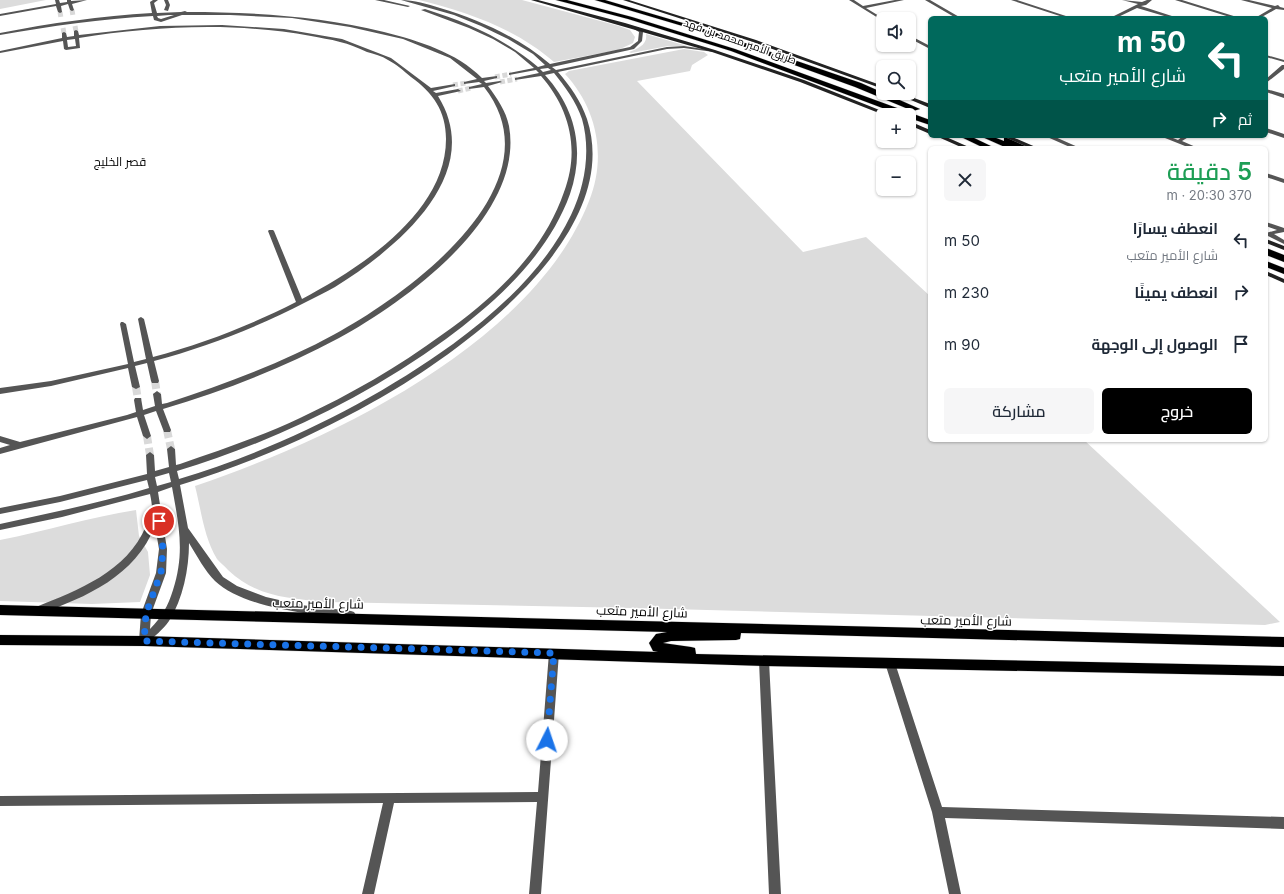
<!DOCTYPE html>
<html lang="ar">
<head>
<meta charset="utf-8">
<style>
	:root { --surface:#fff; --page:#f6f6f7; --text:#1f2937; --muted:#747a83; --accent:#000 }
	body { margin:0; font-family:Inter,Cairo,sans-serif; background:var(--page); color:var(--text); direction:rtl; height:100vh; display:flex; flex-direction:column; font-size:15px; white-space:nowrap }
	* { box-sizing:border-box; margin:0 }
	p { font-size:13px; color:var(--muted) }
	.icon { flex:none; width:22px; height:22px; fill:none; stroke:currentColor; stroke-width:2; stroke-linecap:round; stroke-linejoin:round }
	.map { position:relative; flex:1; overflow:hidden; direction:ltr }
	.details { position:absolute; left:928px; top:146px; width:340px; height:296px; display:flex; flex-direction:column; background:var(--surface); border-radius:6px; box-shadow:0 1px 3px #0004; direction:rtl }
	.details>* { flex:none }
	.top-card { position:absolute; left:928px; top:16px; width:340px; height:122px; border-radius:6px; box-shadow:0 1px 3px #0004; direction:rtl; background:#00695c; color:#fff; overflow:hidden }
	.buttons { position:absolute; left:876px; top:12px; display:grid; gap:8px }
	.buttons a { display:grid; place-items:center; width:40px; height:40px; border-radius:6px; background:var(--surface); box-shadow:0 1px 3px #0004; font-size:20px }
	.pin { position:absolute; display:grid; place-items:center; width:34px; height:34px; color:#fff; margin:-17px; border:2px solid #fff; border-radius:50%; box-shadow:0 1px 4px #0007 }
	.me { position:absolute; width:44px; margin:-22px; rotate:4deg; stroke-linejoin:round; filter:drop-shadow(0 0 3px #0008) }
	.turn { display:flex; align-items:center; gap:14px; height:84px; padding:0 16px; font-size:18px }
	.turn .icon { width:52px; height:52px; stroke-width:2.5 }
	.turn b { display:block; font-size:28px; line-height:34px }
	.then { display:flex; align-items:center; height:38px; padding:0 16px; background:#0003; gap:8px; font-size:15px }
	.round { display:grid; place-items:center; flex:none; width:42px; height:42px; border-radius:6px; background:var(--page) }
	.headline { display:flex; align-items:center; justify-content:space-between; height:68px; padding:0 16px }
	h1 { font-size:24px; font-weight:600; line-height:30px; color:#1e9e55 }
	.action { display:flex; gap:8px; margin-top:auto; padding:8px 16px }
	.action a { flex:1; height:46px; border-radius:6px; background:var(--accent); color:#fff; font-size:16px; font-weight:600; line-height:46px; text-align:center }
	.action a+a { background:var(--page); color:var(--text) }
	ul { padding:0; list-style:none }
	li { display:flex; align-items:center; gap:12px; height:52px; padding:0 16px }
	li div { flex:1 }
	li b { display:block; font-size:15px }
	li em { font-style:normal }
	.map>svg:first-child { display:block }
	.green { fill:#dcdcdc }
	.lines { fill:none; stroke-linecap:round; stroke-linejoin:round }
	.street-tunnel-far1 { stroke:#d9d9d9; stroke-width:5; stroke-dasharray:5 2.5; stroke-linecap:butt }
	.street-tunnel { stroke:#d9d9d9; stroke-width:8; stroke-dasharray:8 4; stroke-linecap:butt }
	.primary-casing { stroke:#dbdbdb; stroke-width:1 }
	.highway-casing { stroke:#dbdbdb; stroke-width:1 }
	.street { fill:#555; fill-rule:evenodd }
	.secondary { fill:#222; fill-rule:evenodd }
	.primary { fill:#000; fill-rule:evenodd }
	.highway { fill:#000; fill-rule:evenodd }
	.route { stroke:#1a73e8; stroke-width:7; stroke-dasharray:0 12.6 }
	.labels { text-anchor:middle; stroke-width:3; stroke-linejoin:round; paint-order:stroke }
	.far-street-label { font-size:11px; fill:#000; stroke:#fff }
	.far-neighbourhood-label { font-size:12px; fill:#000; stroke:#fff }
	.street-label { font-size:13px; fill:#000; stroke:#fff }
</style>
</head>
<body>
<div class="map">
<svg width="1284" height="894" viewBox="0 0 1284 894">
	<rect width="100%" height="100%" fill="#fff"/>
	<!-- green -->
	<path class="green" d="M0 0H46L0 9Z
		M419 0H522L619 26 630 30 635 37 633 43 618 50 554 62C516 29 468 12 419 0Z
		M646 34 687 46H668L631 53 629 52C637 49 648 45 646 34Z
		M684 49 704 52 708 55 692 65 690 71 637 81 803 252 866 237 930 296V440H1084L1280 622 1265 625 632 608 325 602C287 598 257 597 228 570 225 566 220 563 217 559 204 538 201 509 195 486 331 440 534 343 589 201 607 157 597 108 565 74L569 71Z
		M136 510 139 536 148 552 150 575 140 602 92 604 0 601V540C46 531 90 517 136 510Z"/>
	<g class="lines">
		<!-- street-tunnel-far1 -->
		<path class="street-tunnel-far1" d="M72 10 73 16
			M60 12 61 18
			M75 26 76 31
			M63 28 64 33
			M495 77 511 74
			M500 82 517 79
			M453 85 466 83
			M458 91 471 88"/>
		<!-- street-tunnel -->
		<path class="street-tunnel" d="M155 381 157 394
			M136 387 138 400
			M167 430 171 449
			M147 436 150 455"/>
		<!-- primary casing -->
		<g class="primary-casing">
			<path id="primary" d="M0 605 1284 637V647L741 633 740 639 736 640 671 641 663 643 691 647 695 648 696 654 1284 666V676L764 666 144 646 0 645V635L144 636 658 652 653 651 649 643 656 634 667 632 0 615Z"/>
		</g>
		<!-- highway casing -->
		<g class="highway-casing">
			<path id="highway" d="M556 0H567L632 17 735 49 930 120V125L909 118V115H901L731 51 628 19Z
				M595 0H605L710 31 861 83 920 109 913 111 855 87 706 33Z
				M959 136H970L995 148H984Z
				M980 136H991L1004 141V138H1007L1030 148H1007Z
				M1266 248 1284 255V262L1266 255Z
				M1266 261 1284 268V274L1266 267Z"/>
		</g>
		<!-- street -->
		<path class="street" d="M55 0H59L60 3 67 2V0H71V1L87 0 72 4 74 10 72 11 70 10 68 4 61 6 62 12 60 13 58 12 56 6 0 16V14L56 4Z
			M153 0H158L154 3 157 13 181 12 185 11 187 12C254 12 319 16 384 32 419 41 456 52 482 78L497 76V78L484 81 486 83 500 81 502 82 488 86C497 98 506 111 509 126 525 215 407 301 339 338 283 368 224 391 163 409L171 430 170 432H164L156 411 144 415 151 436 147 439 143 436 137 417 0 454V448L10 445 0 442V436L20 442 127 415 136 412 134 400 135 398H141L143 410 155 406 153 394 157 391 161 394 162 404 167 403C225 384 282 363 335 334 410 293 560 184 484 87L469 89V87L482 84 479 82 464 84V82L477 79 450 58 403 39 350 27 292 18 230 15H182L161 22 154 20 153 16C101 19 51 26 0 35V33C51 23 101 16 152 13L150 2ZM169 15H174L161 19 158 18 157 16Z
			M164 0H168L170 5 168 11 164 10 166 5Z
			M375 0H384L410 6 408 7Z
			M401 0C414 0 427 4 440 8 480 20 518 37 550 64L630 47 638 41 639 32 634 29V27H638L643 32 642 41 634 49 552 67 556 70 667 47 684 46 716 51 714 52 684 48 667 49 558 72C570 86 581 101 587 119 625 236 459 354 373 402 313 436 246 465 180 485L188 528 223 577 237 586 266 597 301 605 351 611 354 612 356 615 354 618 351 619C314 615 243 608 215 581 205 571 197 556 189 543 189 569 183 599 169 621 163 630 154 636 147 644L144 645 141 644 139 641 141 614 156 573 159 549 155 526C135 576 87 597 39 614L36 613 34 610 36 607C78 590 127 572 146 526 148 521 152 514 152 509 152 504 151 499 150 494L62 517 0 530V524C50 513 100 503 149 488L147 480 60 502 0 514V508L60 496 147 474 146 455 150 452 154 455 155 471 169 467 167 449 171 446 175 449 176 465 180 464C221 450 262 436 300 418 351 394 398 367 443 334 494 298 543 253 564 192 580 150 570 109 541 76L515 80V78L539 73 536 70 509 75V73L534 68 515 52 493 39 469 28 421 10 425 9C466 22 504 38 538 67L545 65 533 54 508 39 481 26 454 15ZM548 68 551 70 543 72 540 69ZM554 73C565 87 576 101 582 119 591 151 585 186 571 215 545 269 500 309 453 344 371 403 275 450 179 479L177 471C273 442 365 398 446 339 497 301 548 255 570 194 585 150 576 109 545 75ZM169 473 171 482 157 486 155 477ZM172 487C179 526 185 552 173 590 168 606 162 617 150 629L151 614 166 573 167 549 158 492Z
			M849 0H854L863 6 895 0H904L866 8 884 19H883V21Z
			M925 0H930L961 18H956Z
			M1011 0H1017L1072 18H1066Z
			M1122 0 1142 2 1147 0H1152L1146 5 1141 6 1178 18H1171L1137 8 1116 18H1110L1138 4Z
			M1175 0H1182L1240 18H1233Z
			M1241 0H1249L1275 6 1278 5 1280 7 1284 8V10L1276 9 1260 18H1255L1272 8Z
			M222 25 284 29 342 39 391 58 431 88 455 84V86L433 91 436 93 458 89 461 91 438 96C487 175 396 249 335 287 326 292 316 297 306 302 258 327 206 347 154 361L159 381 158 383H152L151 381 147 363 135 366 140 387 136 389 132 387 128 368 51 386 0 394V388L51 381 128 364 120 324 121 322H123L126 324 134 362 146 359 138 319 139 318 141 317 144 319 153 357C202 344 251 325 296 302L268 231 269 230H273L274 231 302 299C360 268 446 213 446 139 446 111 433 93 411 77 404 71 396 64 388 60 382 56 374 54 367 52 358 48 349 44 340 42 330 39 320 38 311 36 235 22 155 26 79 38L80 48 66 50 64 49 63 41 0 53V51L62 38V33L64 32 66 33 67 37 74 36V31L76 30 78 31 79 35 160 26ZM75 39 76 46 68 47 67 40Z
			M909 35 930 46V49L909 38Z
			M1266 55 1284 60V62L1266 57Z
			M1282 65H1284V69L1266 83V79Z
			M1266 89 1284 94V98L1266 92Z
			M1266 128 1284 134V138L1266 132Z
			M1045 136H1053L1080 148H1072Z
			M1160 136H1168L1178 140 1183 136H1190L1182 141 1198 148H1190Z
			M1266 173 1284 179V183L1266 177Z
			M1266 222 1284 228V232L1274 234 1284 240V244L1266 235V233L1277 230 1266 226Z
			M554 649 557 650 559 653 541 894H529L537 802 394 803 374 894H362L383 803 0 806V796L538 792 549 653 551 650Z
			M764 657 767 658 769 661 781 894H769L759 661 761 658Z
			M890 659 893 660 895 663 942 807 1284 817V829L945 818 961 894H949L932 812 885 663 887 660Z"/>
		<!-- secondary -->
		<path class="secondary" d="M531 0H538L625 23 715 50 804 80 892 115H884L800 82 712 52Z
			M623 0H629L756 40 883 86V89L753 42Z
			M894 93H901L930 104V108Z
			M909 121 930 130V134L909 125Z
			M936 136H944L971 148H963Z
			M1002 136H1010L1038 148H1030Z
			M1266 239 1284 246V250L1266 243Z
			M1266 271 1284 279V283L1266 275Z"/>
		<!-- primary -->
		<use href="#primary" class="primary"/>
		<!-- highway -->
		<use href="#highway" class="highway"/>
	</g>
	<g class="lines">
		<!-- route -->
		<path class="route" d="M159 521 163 549 161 572 146 614 144 641 554 653 547 740"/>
	</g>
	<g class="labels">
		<!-- far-street labels -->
		<g class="far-street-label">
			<text transform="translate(740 41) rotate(19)" y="4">طريق الأمير محمد بن فهد</text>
		</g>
		<!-- far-neighbourhood labels -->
		<g class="far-neighbourhood-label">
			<text x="120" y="166">قصر الخليج</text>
		</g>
		<!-- street labels -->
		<g class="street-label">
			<text transform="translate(318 603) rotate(1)" y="5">شارع الأمير متعب</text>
			<text transform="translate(642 611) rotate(2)" y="5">شارع الأمير متعب</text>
			<text transform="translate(966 620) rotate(1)" y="5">شارع الأمير متعب</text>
		</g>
	</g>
</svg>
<div class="buttons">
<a><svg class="icon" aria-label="sound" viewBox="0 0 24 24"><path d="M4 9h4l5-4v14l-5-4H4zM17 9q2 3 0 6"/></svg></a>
<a><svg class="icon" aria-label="search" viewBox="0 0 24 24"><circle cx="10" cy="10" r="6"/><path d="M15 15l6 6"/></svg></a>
<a>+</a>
<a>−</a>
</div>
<div class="pin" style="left:159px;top:521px;background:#d93025"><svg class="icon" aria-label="arrive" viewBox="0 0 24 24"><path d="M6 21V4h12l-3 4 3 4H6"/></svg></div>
<svg class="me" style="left:547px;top:740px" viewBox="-20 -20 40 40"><circle r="19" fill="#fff"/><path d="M0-13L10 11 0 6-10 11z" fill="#1a73e8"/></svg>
<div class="top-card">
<div class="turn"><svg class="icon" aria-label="left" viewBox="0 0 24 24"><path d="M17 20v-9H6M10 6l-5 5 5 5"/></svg><div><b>50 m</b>شارع الأمير متعب</div></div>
<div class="then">ثم<svg class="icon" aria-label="right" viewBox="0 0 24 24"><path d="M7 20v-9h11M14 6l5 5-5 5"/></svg></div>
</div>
<section class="details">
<div class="headline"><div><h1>5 دقيقة</h1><p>370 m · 20:30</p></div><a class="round"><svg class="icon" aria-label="close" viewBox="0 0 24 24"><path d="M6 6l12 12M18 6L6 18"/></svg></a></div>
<ul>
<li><svg class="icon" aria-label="left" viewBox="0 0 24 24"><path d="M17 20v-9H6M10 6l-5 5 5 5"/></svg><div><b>انعطف يسارًا</b><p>شارع الأمير متعب</p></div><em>50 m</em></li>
<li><svg class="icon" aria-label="right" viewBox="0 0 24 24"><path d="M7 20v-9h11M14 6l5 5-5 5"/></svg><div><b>انعطف يمينًا</b></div><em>230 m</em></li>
<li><svg class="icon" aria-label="arrive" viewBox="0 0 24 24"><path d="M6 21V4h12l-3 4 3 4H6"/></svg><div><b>الوصول إلى الوجهة</b></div><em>90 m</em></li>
</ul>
<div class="action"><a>خروج</a><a>مشاركة</a></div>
</section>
</div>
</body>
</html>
